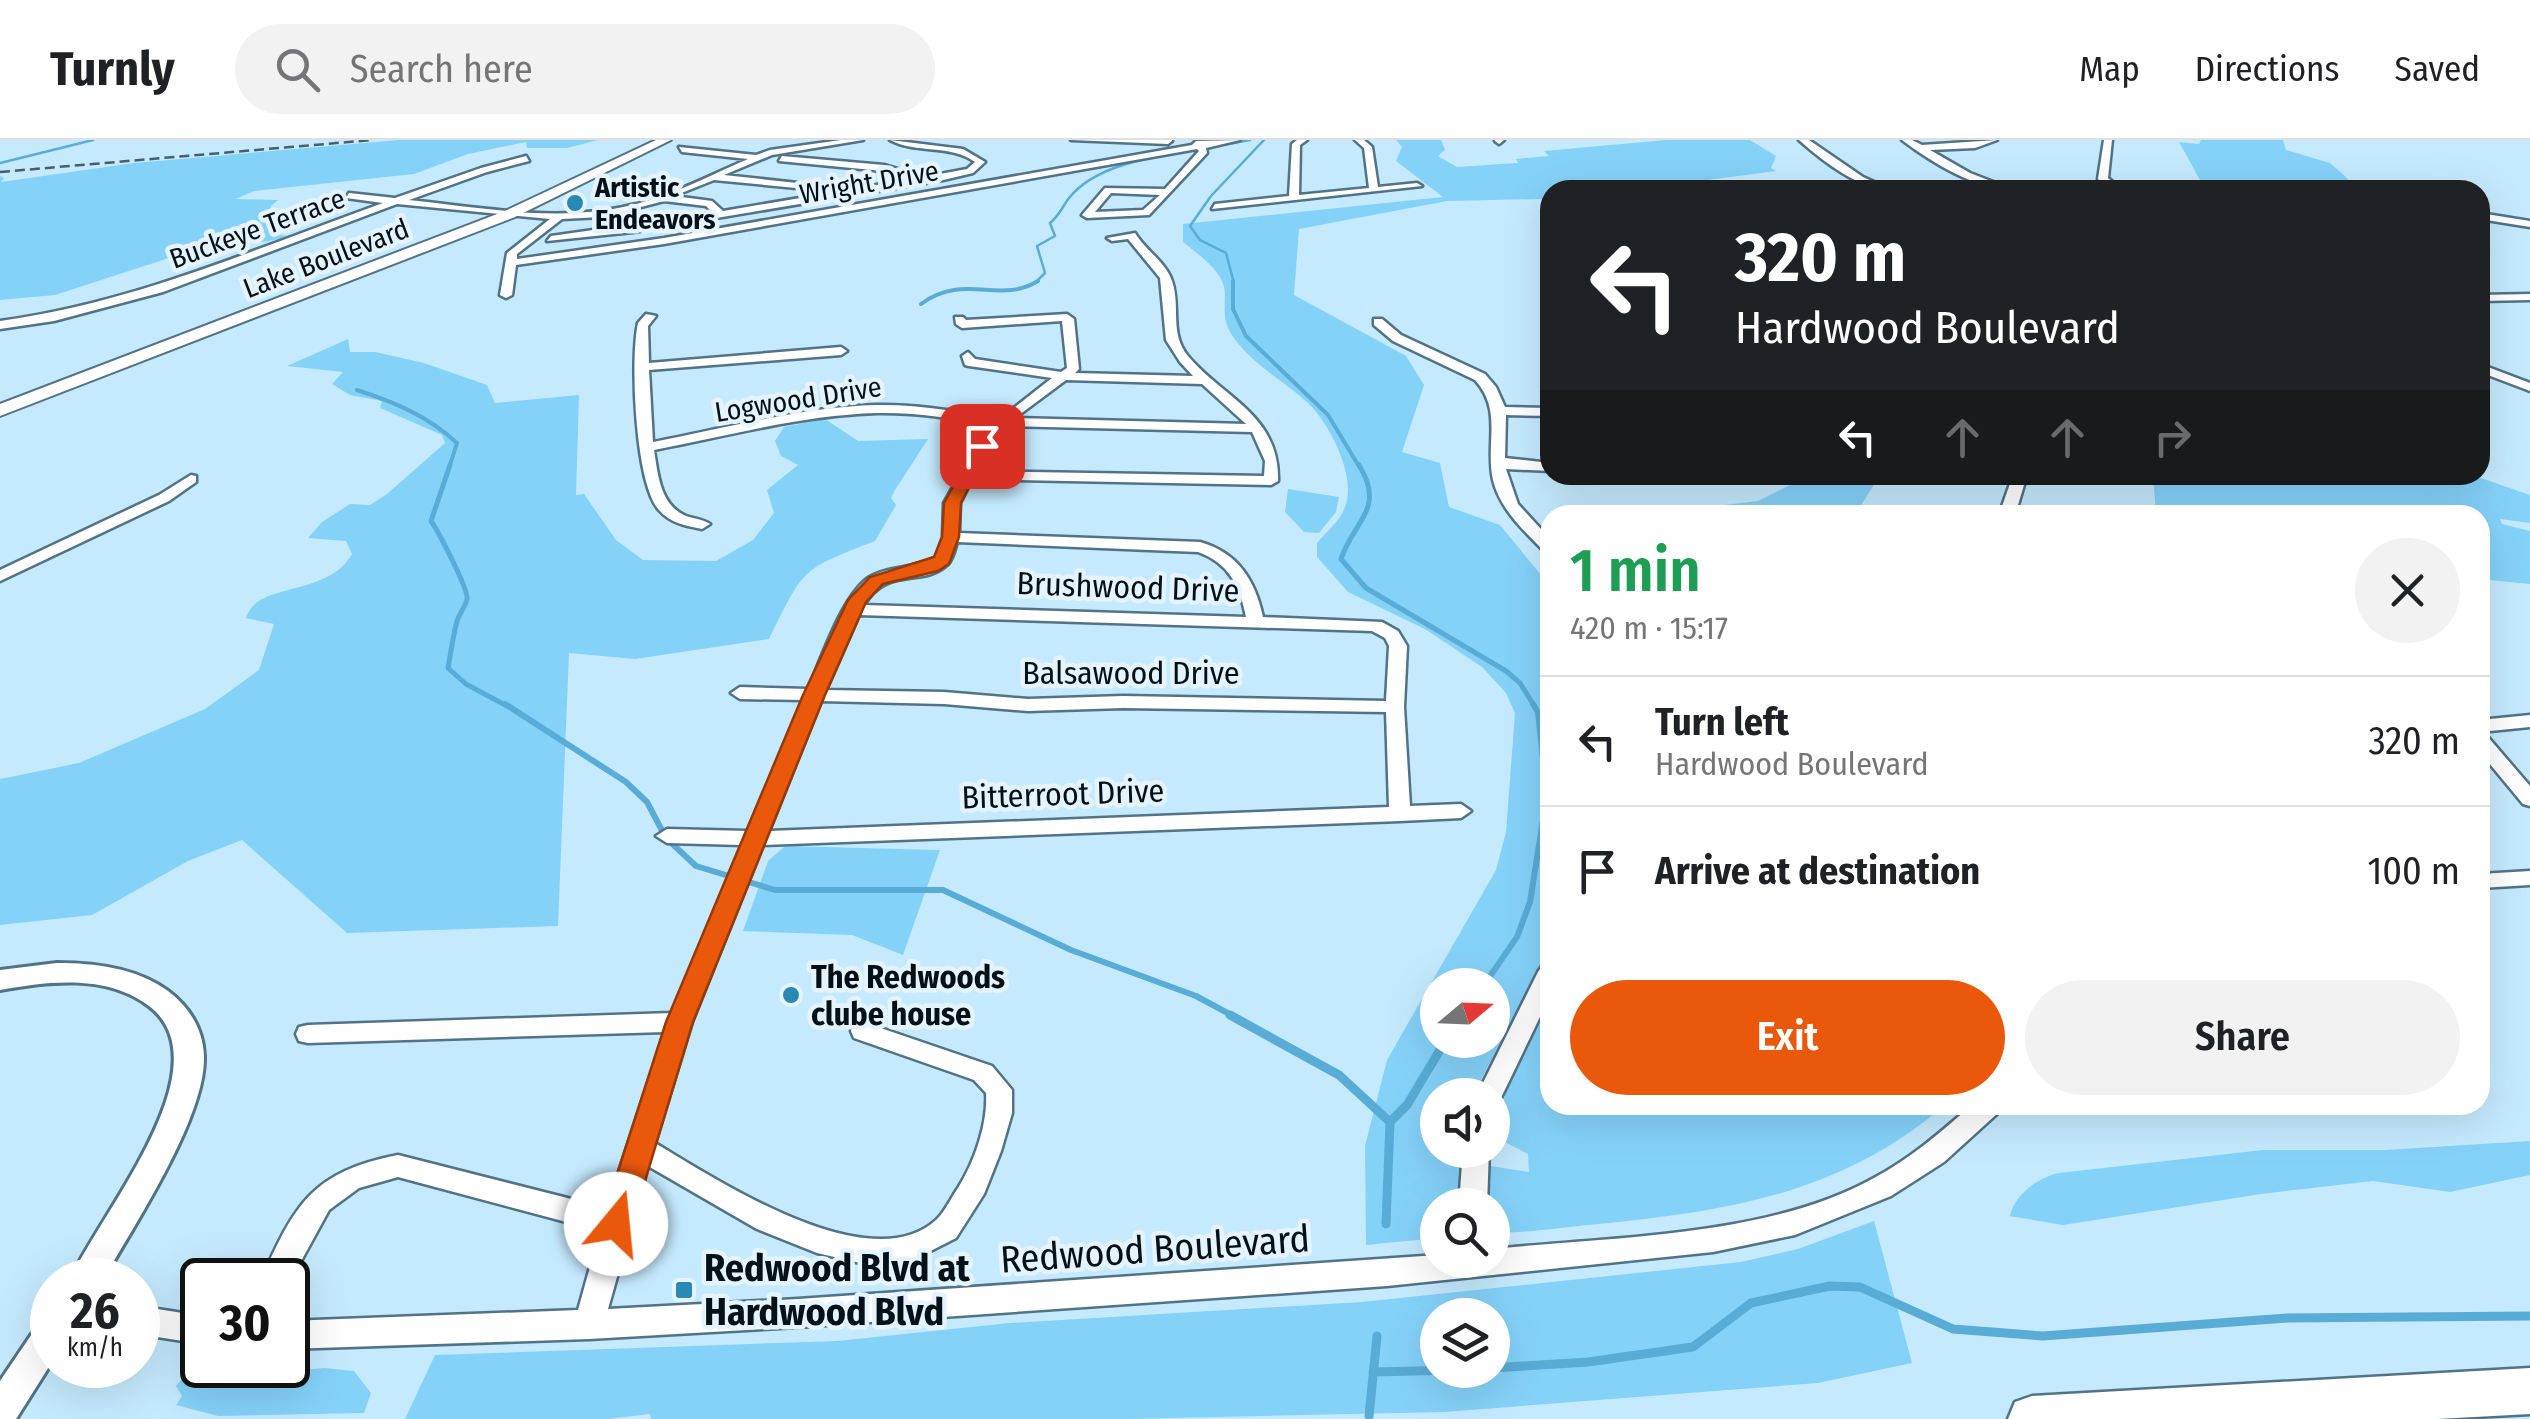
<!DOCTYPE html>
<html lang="en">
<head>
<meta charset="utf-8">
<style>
	:root { --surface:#fff; --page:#f2f2f2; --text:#202124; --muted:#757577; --line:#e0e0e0; --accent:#ea580c }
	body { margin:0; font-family:"Fira Sans Condensed",sans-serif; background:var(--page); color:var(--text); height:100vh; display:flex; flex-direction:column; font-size:38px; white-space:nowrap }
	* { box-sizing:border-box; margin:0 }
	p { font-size:32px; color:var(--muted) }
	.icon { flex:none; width:55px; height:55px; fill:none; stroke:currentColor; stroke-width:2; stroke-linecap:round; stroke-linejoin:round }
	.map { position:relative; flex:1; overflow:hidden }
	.details { position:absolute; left:1540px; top:365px; width:950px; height:610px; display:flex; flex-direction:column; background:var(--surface); border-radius:30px; box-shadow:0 10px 40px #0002 }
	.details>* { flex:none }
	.guide { position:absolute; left:1540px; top:40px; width:950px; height:305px; border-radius:30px; box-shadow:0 10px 40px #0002; background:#202124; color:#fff; overflow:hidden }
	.needle { width:65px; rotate:71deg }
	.controls { position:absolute; left:1420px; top:828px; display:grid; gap:20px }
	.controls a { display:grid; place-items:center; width:90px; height:90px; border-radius:50%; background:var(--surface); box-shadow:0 10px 40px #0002; font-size:50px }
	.speed { position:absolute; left:30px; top:1118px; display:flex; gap:20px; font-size:50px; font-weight:700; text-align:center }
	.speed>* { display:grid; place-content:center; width:130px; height:130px; border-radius:50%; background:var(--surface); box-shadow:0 10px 40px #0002; line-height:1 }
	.speed small { font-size:25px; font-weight:400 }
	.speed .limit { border:5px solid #111; border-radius:15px; background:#fff; color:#111 }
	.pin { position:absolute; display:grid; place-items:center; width:85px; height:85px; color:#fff; margin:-42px; border-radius:20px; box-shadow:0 5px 15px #0006 }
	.me { position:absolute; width:110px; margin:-55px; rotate:17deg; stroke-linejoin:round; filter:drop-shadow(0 0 8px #0008) }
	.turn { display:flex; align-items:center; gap:35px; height:210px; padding:0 30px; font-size:45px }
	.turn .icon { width:130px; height:130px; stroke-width:2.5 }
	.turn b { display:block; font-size:70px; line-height:85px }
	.lanes { display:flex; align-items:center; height:95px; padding:0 30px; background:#0003; justify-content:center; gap:50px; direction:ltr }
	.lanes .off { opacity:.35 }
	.round { display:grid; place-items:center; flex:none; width:105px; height:105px; border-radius:52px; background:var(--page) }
	.headline { display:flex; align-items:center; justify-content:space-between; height:170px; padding:0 30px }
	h1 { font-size:60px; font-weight:600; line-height:75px; color:#1e9e55 }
	.primary-button { display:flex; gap:20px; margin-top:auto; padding:20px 30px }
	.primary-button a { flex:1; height:115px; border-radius:60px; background:var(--accent); color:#fff; font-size:40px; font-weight:600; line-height:115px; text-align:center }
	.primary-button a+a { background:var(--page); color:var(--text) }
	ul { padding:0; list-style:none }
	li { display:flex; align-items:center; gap:30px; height:130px; padding:0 30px; border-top:2px solid var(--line) }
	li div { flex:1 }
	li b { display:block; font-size:38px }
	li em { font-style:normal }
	header { display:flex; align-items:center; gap:60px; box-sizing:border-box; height:140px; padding:0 50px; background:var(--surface); border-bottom:2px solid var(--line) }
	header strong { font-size:48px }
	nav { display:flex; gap:55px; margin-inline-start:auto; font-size:35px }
	.search { width:700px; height:90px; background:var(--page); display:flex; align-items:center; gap:25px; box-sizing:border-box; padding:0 35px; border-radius:55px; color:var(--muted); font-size:38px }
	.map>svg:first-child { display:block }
	.green { fill:#85d2f9; fill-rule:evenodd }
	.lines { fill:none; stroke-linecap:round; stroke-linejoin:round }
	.stream-far4 { stroke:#59acd5; stroke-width:2.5 }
	.stream-far3 { stroke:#59acd5; stroke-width:4 }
	.stream-far2 { stroke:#59acd5; stroke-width:5 }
	.stream-far1 { stroke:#59acd5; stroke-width:6 }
	.stream { stroke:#59acd5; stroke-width:9 }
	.minor-casing { stroke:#527385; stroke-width:5 }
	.tertiary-casing { stroke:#527385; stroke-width:6 }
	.secondary-casing { stroke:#527385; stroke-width:4 }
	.primary-casing { stroke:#527385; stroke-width:5 }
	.minor { fill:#fff; fill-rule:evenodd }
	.tertiary { fill:#fff; fill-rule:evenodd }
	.secondary { fill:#fff; fill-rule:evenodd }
	.primary { fill:#fff; fill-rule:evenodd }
	.rail { stroke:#495e69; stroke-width:2.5; stroke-dasharray:10 5; stroke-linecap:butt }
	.route { fill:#ea580c; stroke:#983908; stroke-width:2.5 }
	.poi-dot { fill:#2789b4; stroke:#e5f3fc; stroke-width:4 }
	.labels { text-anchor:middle; stroke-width:9; stroke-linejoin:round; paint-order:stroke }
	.far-street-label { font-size:28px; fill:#051118; stroke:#e5f3fc }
	.far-poi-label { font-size:28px; font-weight:bold; fill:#051118; stroke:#e5f3fc; text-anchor:start }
	.street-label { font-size:32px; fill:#051118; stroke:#e5f3fc }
	.poi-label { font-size:32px; font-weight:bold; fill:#051118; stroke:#e5f3fc; text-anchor:start }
	.near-street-label { font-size:38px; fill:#051118; stroke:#e5f3fc }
	.near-poi-label { font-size:38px; font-weight:bold; fill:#051118; stroke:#e5f3fc; text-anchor:start }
</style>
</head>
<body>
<header>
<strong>Turnly</strong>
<div class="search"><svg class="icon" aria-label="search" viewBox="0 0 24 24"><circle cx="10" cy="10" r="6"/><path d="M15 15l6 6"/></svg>Search here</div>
<nav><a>Map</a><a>Directions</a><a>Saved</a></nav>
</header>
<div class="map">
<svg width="2530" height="1279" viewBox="0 0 2530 1279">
	<rect width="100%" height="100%" fill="#c5eafe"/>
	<!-- green -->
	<path class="green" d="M399 0H598L567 8H527L526 2 468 14 414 34 254 51 236 59 278 60 270 67 292 79 268 93 288 96C256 108 243 97 212 104L55 155 0 160V36L4 38 1 42 134 23Z
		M1396 0H1441L1445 10 1438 16 1457 27 1518 23 1516 19 1549 16 1544 11 1666 0H1750L1776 16 1771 28 1776 31 1632 50H1550V58L1543 59 1447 61 1299 89 1294 155 1406 216 1424 245 1402 312 1440 323 1449 367 1500 385 1550 446V809L1473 955H1438V1010H1460V1065H1438L1437 1098 1366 1105 1365 1006 1387 920 1496 730 1506 692 1515 573 1506 553 1482 527 1425 489 1348 452 1317 417V403C1326 392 1340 381 1345 367 1357 337 1330 284 1308 263 1283 240 1253 225 1234 198 1222 182 1225 172 1225 154 1225 132 1199 115 1183 102V84L1443 57 1396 21 1402 7ZM1438 845H1492V900H1438Z
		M2201 0H2283L2286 10 2330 23 2348 39 2347 50 2205 49 2179 2 2199 4Z
		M348 199 350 212H375L424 223 487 245 495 263 579 255 576 355 584 354 616 400 643 420 716 421 753 400 774 373 767 350 798 325 781 316 775 301 784 287 825 279 858 301 928 299 895 350 891 358 896 365 875 401C800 430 805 427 769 499L635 519 569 513 558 786 347 793 242 700 188 721 92 775 0 785V639L79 623 205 569 259 530 274 484 246 478C256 441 327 458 352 414L346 401 308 398 322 382 350 364 370 365 387 354 445 303 442 295 380 268 382 261 350 255 332 244 343 232 287 226Z
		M1810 335H1880L1855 375H1641L1758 361Z
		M2153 335H2472L2530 355V383L2500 379 2502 384 2530 391V444L2480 439V375H2156Z
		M1288 349 1339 357 1336 372 1319 393 1304 392 1285 372Z
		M785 706 940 710 903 815 852 795 743 791 768 721Z
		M1550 859V965H1945C1842 1053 1730 1071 1599 1084 1564 1087 1528 1093 1493 1093L1492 1065H1485L1490 1026 1529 1032 1528 1014 1495 997 1493 989 1518 919Z
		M2530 1001V1035L2450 1052 2373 1041 2261 1054 2063 1085 2010 1076C2014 1055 2038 1037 2059 1033L2263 1010H2385Z
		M1874 1081 1912 1223 1818 1243 1444 1272 1127 1279H651L650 1274 608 1279H405L435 1215 837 1201 1010 1183 1362 1162 1741 1122 1798 1109ZM1438 1175H1492V1230H1438Z
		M325 1228 354 1231 371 1253 364 1273 218 1276 176 1265 182 1256 176 1246 182 1239Z"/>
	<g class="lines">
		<!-- stream-far4 -->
		<path class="stream-far4" d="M1211 7 1250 0
			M0 23 93 0
			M1096 28 1123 23
			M1035 143 1045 133 1037 106 1055 96 1050 83C1060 75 1062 67 1069 58 1096 24 1154 17 1194 10
			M1234 143 1226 113 1200 100 1190 86 1211 56 1264 0"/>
		<!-- stream-far3 -->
		<path class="stream-far3" d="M1233 141V169L1246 196 1328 275 1360 328
			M921 164C964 132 999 165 1038 141
			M357 250C394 262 428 276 457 303L449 328"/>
		<!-- stream-far2 -->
		<path class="stream-far2" d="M450 325 431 381C438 391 469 450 467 459 466 466 459 474 457 481 453 496 451 512 448 528L466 544 509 567
			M1359 325C1386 369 1354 380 1341 419L1366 448 1506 531 1520 543 1535 567"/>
		<!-- stream-far1 -->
		<path class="stream-far1" d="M505 564 626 642 647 662 666 698 696 726 775 750H943L1071 810 1196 856 1235 877
			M1484 845 1517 797 1530 762 1547 655 1538 572 1533 564"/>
		<!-- stream -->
		<path class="stream" d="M1230 875 1339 935 1390 982
			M1386 1084 1390 982 1407 965 1446 900
			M1492 1228 1588 1222 1693 1207 1751 1163 1830 1146 1860 1147 1953 1189 2043 1196 2287 1178 2530 1176
			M1373 1232 1456 1230
			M1369 1276 1377 1196"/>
		<!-- minor casing -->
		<g class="minor-casing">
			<path id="minor" d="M841 0H863L772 15 724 35 825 46 828 51 714 40 674 56 712 61 723 71 912 39 883 31 779 21 782 16 884 25 924 37 967 29 975 22C951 4 916 14 890 0L963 9 985 22 973 33 943 40 633 92 547 101 551 96 713 73 706 66 664 61 602 77 562 79 517 114V119L664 98 1192 5 1196 1 1240 0 1206 8 1207 13 1149 75 1087 78 1082 75 1105 48 1165 49 1199 11 1197 9 664 104 516 125 512 155 506 158 500 155 507 113 550 79 397 64 163 152 54 181 0 189V181C137 162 254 109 383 63L346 58 349 53 395 58 481 28 526 16 529 21 487 32 409 60C485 68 565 84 640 63 677 53 713 34 748 19L682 12 679 7 756 15 770 10ZM1111 53 1160 55 1143 70 1095 72Z
				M1071 0H1172V1L1168 4Z
				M1297 0H1307L1300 5 1299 55 1369 48 1364 8 1355 0H1364L1372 7 1378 47 1417 43 1422 46 1212 69 1215 64 1289 56 1292 4Z
				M1504 0 1499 4 1495 1V0Z
				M1799 0H1809L1863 37 1892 50C1859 50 1823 21 1799 0Z
				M1902 0H1912L1922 5 1997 0 1975 8 1930 10 1970 33 2014 50C1976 50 1931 22 1902 0Z
				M2104 0H2112L2108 38 2122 50H2111L2098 39Z
				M2052 47H2102L2107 50H2047Z
				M2480 73 2530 81V87L2480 79Z
				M1135 93C1145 110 1166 122 1172 141 1181 167 1169 193 1188 216 1223 258 1280 275 1278 341L1271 345 972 339 960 363 959 393 1200 402C1238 413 1255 440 1263 477L1382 482 1398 491 1407 506 1404 567 1410 666 1461 664 1471 671 1461 678 1400 681 763 705 692 882 655 1003C716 1039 869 1141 936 1080 945 1072 951 1058 958 1048 974 1023 988 984 986 953L974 940 854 898 851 891 854 884 863 882 992 926 1012 950V973L1001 1011 984 1054 956 1098 909 1122 865 1124 817 1113 757 1089 648 1026 608 1169 798 1159 1438 1115V1120H1492V1109C1611 1097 1769 1097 1874 1038 1911 1018 1941 992 1972 965H2003L1999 972 1944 1022 1891 1056 1795 1095 1713 1112 1387 1146 798 1187 589 1199 288 1209V1181L578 1170 600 1091 398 1037 359 1048 329 1070 288 1145V1140H261C295 1064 312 1032 398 1015L607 1068 665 892 308 903 299 901 296 894 299 887 308 885 672 873 742 705 667 703 656 696 667 689 748 691 803 560 740 559 731 553 740 547 808 549C822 518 841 458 868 438 886 426 916 429 936 417L943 397 944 363 980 299 993 285C955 279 916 272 877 273 803 275 727 296 654 310 658 335 660 365 686 376 695 379 702 379 710 384L702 389C686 386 670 383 659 370 635 344 630 218 638 183L646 174 656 176 648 186 649 223 841 207 847 211 841 215 649 230 653 302C726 288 802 267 876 265 918 264 960 272 1001 278L1052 238 969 226 965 225 962 216 968 212 975 219 1061 232 1067 228 1062 181 962 188 956 184 955 177H963L966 180 1067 174 1074 179 1079 229 1075 233 1193 236 1180 222 1166 200 1160 138 1128 99 1112 101 1107 98ZM1066 240 1202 244 1246 284 1015 278ZM1007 286 1252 292 1265 321 1264 336 977 331 993 301ZM957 402 1198 412C1229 423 1240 446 1246 477L864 465C888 425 923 448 948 424 953 419 955 409 957 402ZM859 475 1372 491 1385 498 1389 506 1386 561 1123 556 1028 559 944 552 826 550ZM821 561 944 564 1028 571 1123 568 1386 572 1389 667 769 691Z
				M2530 154V160L2480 161V155Z
				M1374 179H1382L1401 195 1485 234 1496 247 1505 267 1550 268V276L1506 275 1505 318 1550 323V331L1506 329 1518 364 1550 399V413L1544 411C1524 391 1500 369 1493 340 1485 304 1503 270 1475 240L1393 201 1374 185Z
				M2480 224 2530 243V251L2480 232Z
				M191 335 196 336V342L169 361 0 441V430L159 355Z
				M2013 335H2027L2015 375H1999Z
				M2530 575V587L2480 592V580Z
				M2480 594 2487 596 2530 646V666L2523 664 2480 612Z
				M2530 731V745L2480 748V734Z
				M1550 823V856L1499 962 1492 965V955H1477L1538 832 1542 826Z
				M1463 1010H1489L1487 1065H1459Z
				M138 1166 202 1176V1204L138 1194Z"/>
		</g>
		<!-- tertiary casing -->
		<g class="tertiary-casing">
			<path id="tertiary" d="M57 823C95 823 137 828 168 851 189 867 203 889 204 916 206 977 134 1085 103 1140H70C99 1075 227 925 149 866 107 834 49 841 0 850V830Z
				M52 1177V1222L16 1279H0V1241L40 1182Z"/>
		</g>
		<!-- secondary casing -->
		<g class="secondary-casing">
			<path id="secondary" d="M656 0H671L515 77 0 276V264L505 71Z"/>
		</g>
		<!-- primary casing -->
		<g class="primary-casing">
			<path id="primary" d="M2530 1228V1274L2437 1279H2008L2015 1262 2032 1256Z"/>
		</g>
		<!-- minor -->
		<use href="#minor" class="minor"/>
		<!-- tertiary -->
		<use href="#tertiary" class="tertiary"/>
		<!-- secondary -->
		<use href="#secondary" class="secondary"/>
		<!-- primary -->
		<use href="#primary" class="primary"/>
		<!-- rail -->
		<path class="rail" d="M0 32 372 0"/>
	</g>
	<!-- route -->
	<path class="route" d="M977 303 990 306 961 363 959 397 949 424 938 431 883 444 866 462 825 555 693 882 632 1084 628 1093 616 1097 605 1093 601 1084 666 882 803 555 848 460 870 437 934 417 942 397 944 363Z"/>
	<!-- markers -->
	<g class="poi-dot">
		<circle cx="575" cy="63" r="10"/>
		<circle cx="791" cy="855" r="10"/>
		<rect x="674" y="1140" width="20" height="20" rx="5"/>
	</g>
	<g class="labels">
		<!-- far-street labels -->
		<g class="far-street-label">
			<text transform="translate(869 42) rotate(-10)" y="10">Wright Drive</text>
			<text transform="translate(257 88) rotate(-20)" y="10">Buckeye Terrace</text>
			<text transform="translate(326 118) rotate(-21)" y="10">Lake Boulevard</text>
			<text transform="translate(798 259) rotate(-9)" y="10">Logwood Drive</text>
		</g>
		<!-- far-poi labels -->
		<g class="far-poi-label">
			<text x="595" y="57">Artistic<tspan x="595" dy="32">Endeavors</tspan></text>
		</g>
		<!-- street labels -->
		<g class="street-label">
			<text transform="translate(1128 447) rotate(2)" y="11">Brushwood Drive</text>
			<text x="1131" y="544">Balsawood Drive</text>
			<text transform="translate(1063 654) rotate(-2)" y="11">Bitterroot Drive</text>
		</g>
		<!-- poi labels -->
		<g class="poi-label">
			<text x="811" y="848">The Redwoods<tspan x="811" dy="37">clube house</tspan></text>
		</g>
		<!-- near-street labels -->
		<g class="near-street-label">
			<text transform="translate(1155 1109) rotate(-4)" y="13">Redwood Boulevard</text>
		</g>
		<!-- near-poi labels -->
		<g class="near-poi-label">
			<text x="704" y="1141">Redwood Blvd at<tspan x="704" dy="44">Hardwood Blvd</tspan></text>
		</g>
	</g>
</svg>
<div class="controls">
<a><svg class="needle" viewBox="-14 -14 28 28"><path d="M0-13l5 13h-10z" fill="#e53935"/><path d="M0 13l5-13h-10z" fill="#757577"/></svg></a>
<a><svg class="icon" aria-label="sound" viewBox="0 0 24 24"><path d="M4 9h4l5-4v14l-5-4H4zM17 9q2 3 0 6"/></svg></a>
<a><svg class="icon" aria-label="search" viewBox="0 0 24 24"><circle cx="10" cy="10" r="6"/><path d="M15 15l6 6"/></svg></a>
<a><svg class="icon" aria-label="layers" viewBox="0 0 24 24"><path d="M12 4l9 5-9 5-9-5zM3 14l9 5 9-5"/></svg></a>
</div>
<div class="speed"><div>26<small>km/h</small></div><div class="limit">30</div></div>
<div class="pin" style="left:982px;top:306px;background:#d93025"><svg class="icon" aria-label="arrive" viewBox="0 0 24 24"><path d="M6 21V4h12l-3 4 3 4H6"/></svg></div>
<svg class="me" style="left:616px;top:1084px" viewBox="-20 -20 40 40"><circle r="19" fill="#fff"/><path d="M0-13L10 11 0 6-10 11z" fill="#ea580c"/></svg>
<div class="guide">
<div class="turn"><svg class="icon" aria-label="left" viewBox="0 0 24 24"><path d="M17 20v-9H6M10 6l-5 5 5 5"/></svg><div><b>320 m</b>Hardwood Boulevard</div></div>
<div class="lanes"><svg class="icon" aria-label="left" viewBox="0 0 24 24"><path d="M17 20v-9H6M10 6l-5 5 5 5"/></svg><svg class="icon off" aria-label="ahead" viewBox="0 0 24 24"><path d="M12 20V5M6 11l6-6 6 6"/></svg><svg class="icon off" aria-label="ahead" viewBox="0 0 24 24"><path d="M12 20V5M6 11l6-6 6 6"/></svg><svg class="icon off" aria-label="right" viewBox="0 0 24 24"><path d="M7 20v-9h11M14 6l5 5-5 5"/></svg></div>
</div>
<section class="details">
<div class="headline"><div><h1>1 min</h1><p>420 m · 15:17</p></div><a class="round"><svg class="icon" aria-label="close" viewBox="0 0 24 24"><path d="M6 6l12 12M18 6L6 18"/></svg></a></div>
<ul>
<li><svg class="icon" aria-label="left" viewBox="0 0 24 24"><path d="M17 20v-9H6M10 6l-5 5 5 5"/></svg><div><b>Turn left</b><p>Hardwood Boulevard</p></div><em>320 m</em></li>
<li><svg class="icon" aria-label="arrive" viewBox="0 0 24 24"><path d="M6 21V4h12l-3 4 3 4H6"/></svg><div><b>Arrive at destination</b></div><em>100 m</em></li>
</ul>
<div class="primary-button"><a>Exit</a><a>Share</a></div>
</section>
</div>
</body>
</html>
